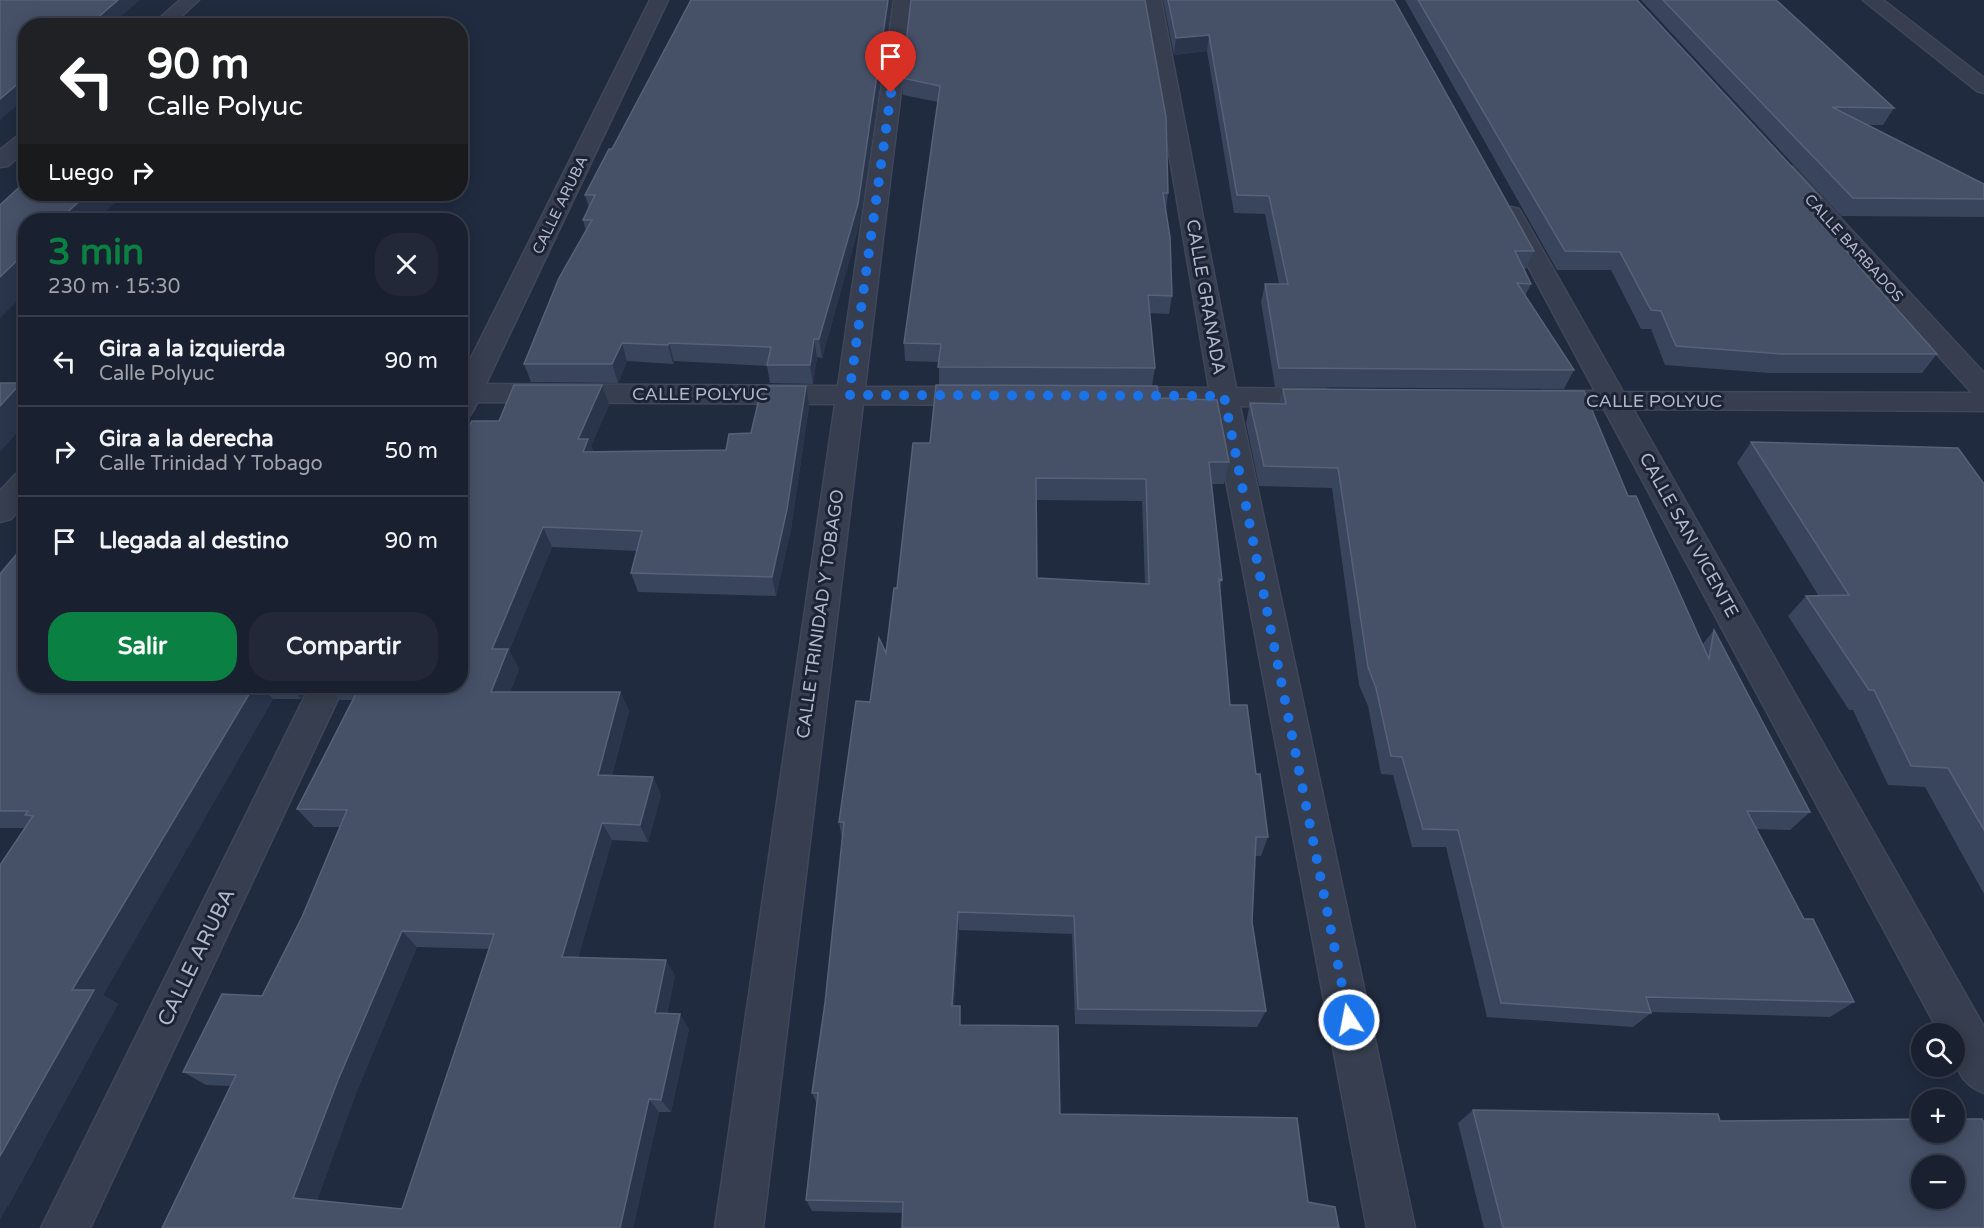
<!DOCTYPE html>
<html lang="es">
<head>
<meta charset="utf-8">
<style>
	:root { --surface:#19202f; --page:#222837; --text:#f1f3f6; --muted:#9fa3aa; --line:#373e4b; --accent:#0b8043 }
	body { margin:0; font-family:"Varela Round",sans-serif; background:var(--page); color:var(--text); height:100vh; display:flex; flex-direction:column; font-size:22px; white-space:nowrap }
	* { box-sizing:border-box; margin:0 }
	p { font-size:20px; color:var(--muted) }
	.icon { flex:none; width:33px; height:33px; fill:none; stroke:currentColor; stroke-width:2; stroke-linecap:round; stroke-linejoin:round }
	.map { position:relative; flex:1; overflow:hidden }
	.details { position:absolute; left:18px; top:213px; width:450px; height:480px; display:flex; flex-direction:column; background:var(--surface); border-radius:24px; box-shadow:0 3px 15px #0003,0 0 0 2px var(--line) }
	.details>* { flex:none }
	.top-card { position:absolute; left:18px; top:18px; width:450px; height:183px; border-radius:24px; box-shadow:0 3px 15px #0003,0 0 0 2px var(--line); background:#202124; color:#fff; overflow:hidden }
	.tools { position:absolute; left:1911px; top:1023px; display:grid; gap:12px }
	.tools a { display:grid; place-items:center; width:54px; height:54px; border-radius:50%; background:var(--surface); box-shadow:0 3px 15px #0003,0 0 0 2px var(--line); font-size:30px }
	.pin { position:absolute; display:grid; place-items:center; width:51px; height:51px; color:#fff; margin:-62px -26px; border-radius:50% 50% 50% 0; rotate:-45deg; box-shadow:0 0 6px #0007 }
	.pin .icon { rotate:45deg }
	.me { position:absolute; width:66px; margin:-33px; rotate:349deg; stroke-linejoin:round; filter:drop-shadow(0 0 4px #0008) }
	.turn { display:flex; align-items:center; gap:21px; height:126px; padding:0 30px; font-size:27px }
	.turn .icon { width:78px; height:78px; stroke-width:2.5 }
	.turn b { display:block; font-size:42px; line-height:51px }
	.then { display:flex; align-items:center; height:57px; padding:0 30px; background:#0003; gap:12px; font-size:22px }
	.round { display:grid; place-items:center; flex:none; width:63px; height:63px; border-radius:24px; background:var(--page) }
	.head { display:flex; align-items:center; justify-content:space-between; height:102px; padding:0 30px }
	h1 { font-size:36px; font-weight:700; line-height:45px; color:var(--accent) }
	.button { display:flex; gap:12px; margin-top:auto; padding:12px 30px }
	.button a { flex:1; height:69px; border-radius:24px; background:var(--accent); color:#fff; font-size:24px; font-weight:700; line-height:69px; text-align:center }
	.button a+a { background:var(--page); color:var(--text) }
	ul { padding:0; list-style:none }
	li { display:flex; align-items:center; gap:18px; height:90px; padding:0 30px; border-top:2px solid var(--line) }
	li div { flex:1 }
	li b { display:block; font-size:22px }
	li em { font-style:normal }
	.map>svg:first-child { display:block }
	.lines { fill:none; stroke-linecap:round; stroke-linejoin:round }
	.minor-casing { stroke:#3f4758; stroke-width:3 }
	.tertiary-casing { stroke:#3f4758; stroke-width:3 }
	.minor { fill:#363e4f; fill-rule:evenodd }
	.tertiary { fill:#363e4f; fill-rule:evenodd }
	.wall { fill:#39455c; fill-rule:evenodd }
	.shaded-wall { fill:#2a354c }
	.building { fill:#465168; stroke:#576177; stroke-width:1.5; fill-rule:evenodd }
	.route { stroke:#1a73e8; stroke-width:10; stroke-dasharray:0 18 }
	.labels { text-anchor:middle; stroke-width:6; stroke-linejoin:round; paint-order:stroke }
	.far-street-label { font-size:15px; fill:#b1b8ca; stroke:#1b2334 }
	.street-label { font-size:18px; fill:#b1b8ca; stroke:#1b2334 }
	.near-street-label { font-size:21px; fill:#b1b8ca; stroke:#1b2334 }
</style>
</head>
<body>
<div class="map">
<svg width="1984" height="1228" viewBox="0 0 1984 1228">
	<rect width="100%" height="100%" fill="#212b3f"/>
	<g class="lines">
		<!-- minor casing -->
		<g class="minor-casing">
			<path id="minor" d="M180 0H199L171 26H151Z
				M894 0H912L865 387H980L990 390 994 396 990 402 980 405 863 404 763 1228H715L835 404 460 402V384L838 386Z
				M1143 0H1161L1236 388 1325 389 1335 392 1339 398 1335 404 1325 407 1240 406 1415 1228H1367L1212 406 1113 405 1103 402 1099 396 1103 390 1113 387 1209 388Z
				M1863 0H1883L1984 78V93L1977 91Z
				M26 133V150L8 166 0 167V150L19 135Z
				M1785 165 1793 167 1984 373V411L1633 409 1984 1027V1093C1956 1082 1954 1062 1954 1034H1940L1604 409H1542L1532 406 1528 400 1532 394 1542 391H1595L1500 214 1503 209 1511 207 1519 209 1522 214 1623 392 1972 393 1777 177 1774 172 1777 167Z
				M26 471V501L11 519 0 522V491L16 474Z"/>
		</g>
		<!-- tertiary casing -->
		<g class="tertiary-casing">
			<path id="tertiary" d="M650 0H668L474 409 470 415 460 418V380Z
				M310 686H344L90 1228H41Z"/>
		</g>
		<!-- minor -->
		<use href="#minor" class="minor"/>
		<!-- tertiary -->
		<use href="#tertiary" class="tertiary"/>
	</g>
	<!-- wall -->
	<path class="wall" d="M691 0H892L860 222 822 358 817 357 813 384 770 383 767 366 674 361 673 364 627 361 618 383 531 382 524 364 586 231 583 220 589 208 585 195 612 149Z
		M911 0 1168 193 1166 211 1172 296 1169 314 1150 313 1155 368 1152 386 1159 398 1229 462 1224 484H1212L1222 580 1220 588 1230 705 1256 774 1268 837 1261 856H1255L1252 922 1266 1011 1257 1027 1075 1024 1072 934 959 930 954 1006 902 1213 812 1211 806 1200 817 1104 812 1093 825 1003 842 839 839 822 870 702 886 653 897 588 930 443 939 385V362L905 361 904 343 938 102 903 95 902 78ZM1036 500 1142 501 1145 583 1037 578Z
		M1163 0H1394L1534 251 1526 269H1524L1531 284 1525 296 1574 370 1564 389 1275 387 1261 302 1265 284H1279L1265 214 1234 213 1207 51 1174 55Z
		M1405 0H1637L1821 198 1813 210 1863 271 1937 354 1922 373H1769L1665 365 1651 329H1641L1611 270H1557Z
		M1641 0H1776L1894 108 1883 125H1867L1984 184V217L1841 216Z
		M1283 389 1628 496 1702 645 1714 630 1810 812 1790 830 1756 829 1804 919 1854 1002 1830 1017 1651 1012V1013L1633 1027 1487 1017 1446 847H1412L1393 775 1381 774 1368 706 1359 685 1332 488 1259 486 1246 423 1250 403H1279Z
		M609 405 591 446 593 451 726 450 751 433 809 406 791 529 776 596 638 592 631 573 637 551 552 547 509 651 519 669 510 692H620L629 711 612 775 653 777 661 795 648 842 612 840 578 958 675 975 667 1014 689 1029 671 1112H659L633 1228H162L230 1086 206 1085 183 1072 262 996 302 917 340 827H314L297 809 352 700H340L329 686H460L499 421ZM417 947 489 949 402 1209 317 1200 356 1093Z
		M1751 442 1984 484V894L1925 787 1888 785 1853 710H1849L1788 616 1806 596 1818 595 1737 463Z
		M0 574 26 686H309L301 699H273L103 995 118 1004 8 1206 25 828H0Z
		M1473 1110 1720 1121 1984 1228H1484L1458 1123Z"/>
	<!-- shaded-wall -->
	<path class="shaded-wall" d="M118 0H140L110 26H88Z
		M888 0H892L860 222 822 358 819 339Z
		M1209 35 1207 51 1174 55 1176 38Z
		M26 77V98L0 120V99Z
		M87 194H124L97 220H59Z
		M287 214 290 220H281Z
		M26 252V292L0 318V277Z
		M814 339 817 357 813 384 810 365Z
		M622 343 627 361 618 383 612 364Z
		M669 343 674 361 673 364 668 345Z
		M21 383 26 389V423L0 452V406Z
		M602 385 609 405 591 446 595 459 590 472 578 439Z
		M806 386 809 406 791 529 776 596 772 577Z
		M543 527 552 547 509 651 519 669 502 711 491 692 492 649Z
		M254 686H262L273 699 103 995 118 1004 0 1220V1156L72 990Z
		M290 686H309L301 699Z
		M620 692 629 711 607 793 598 775Z
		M653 777 661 795 648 842 640 825Z
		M602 823 612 840 574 972 562 957Z
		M958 912 959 930 953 1022 952 1006Z
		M402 931 417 947 356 1093 314 1208 293 1198 338 1080Z
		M666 960 675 975 664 1027 655 1013Z
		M680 1014 689 1029 671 1112 661 1100Z
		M649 1099 659 1112 633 1228H620Z"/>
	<!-- building -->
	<path class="building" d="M0 0H118L88 26H26V77L0 99Z
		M691 0H888L858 204 819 339H814L810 365H767L771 347 669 343 668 345 622 343 612 364H524L559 278 592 220H583L595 195H585L609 149H612Z
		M911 0H1145L1166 117 1168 193H1163L1170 237 1172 296 1148 295 1155 368 938 367 941 344 904 343 940 86 902 78Z
		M1168 0H1394L1534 251H1515L1531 284 1517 283 1574 370 1279 368 1265 284H1288L1269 196 1237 195 1209 35 1176 38Z
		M1418 0H1637L1821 198H1803L1863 271 1937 354H1782L1676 346 1661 311 1651 310 1620 252 1565 251Z
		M1663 0H1776L1894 108 1832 107 1984 184V199L1853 198Z
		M26 181V194H87L59 220H26V252L0 277V205Z
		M208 213 287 214 281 220H202Z
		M0 383H21L0 406Z
		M514 385H602L578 439H588L583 452 726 450 729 434 751 433 762 386H806L787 509 772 577 631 573 642 531 543 527 492 649H508L491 692H620L598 775 653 777 640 825 602 823 562 957 666 960 655 1013 680 1014 661 1100 649 1099 620 1228H162L236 1075 183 1072 222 994 262 996 302 917 347 810 297 809 360 686H460V442L472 421H499ZM402 931 494 934 402 1209 293 1198 338 1080Z
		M936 385 1157 386 1159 398 1217 400 1229 462H1209L1222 580 1219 579 1230 705H1247L1256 774H1260L1268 837H1256L1252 922 1266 1011 1078 1009 1074 916 958 912 952 1006H960V1025L1058 1026 1060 1114 1297 1118 1308 1202 1335 1207 1339 1228H902L903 1202 806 1200 818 1093H812L825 1003 844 822H839L856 701 870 702 879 638 886 653 894 588H897L913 443H930ZM1036 478 1146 479 1149 584 1037 578Z
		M1283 389 1584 391 1628 496H1636L1709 659 1714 630 1810 812 1747 811 1804 919H1813L1854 1002 1646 997 1651 1013 1501 1003 1458 830 1423 829 1402 757 1391 756 1376 688 1368 667 1338 468 1264 466 1250 403 1286 404Z
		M1751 442 1958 448 1984 484V830L1948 768 1911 766 1874 690H1869L1806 596 1849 595Z
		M26 543V686H254L72 990H94L0 1156V865L33 816 25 815 28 811H0V574Z
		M1473 1110 1718 1114 1720 1121 1922 1119V1132H1954V1119H1982L1984 1123V1228H1503ZM1922 1166H1954V1198H1922Z"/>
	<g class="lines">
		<!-- route -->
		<path class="route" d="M891 93 849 395 1224 396 1349 1020"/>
	</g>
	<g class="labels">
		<!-- far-street labels -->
		<g class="far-street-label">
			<text transform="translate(560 205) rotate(-64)" y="5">CALLE ARUBA</text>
			<text transform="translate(1854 248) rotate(48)" y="5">CALLE BARBADOS</text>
		</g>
		<!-- street labels -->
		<g class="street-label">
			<text transform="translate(1206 297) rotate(80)" y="6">CALLE GRANADA</text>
			<text x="700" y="400">CALLE POLYUC</text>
			<text x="1654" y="407">CALLE POLYUC</text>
			<text transform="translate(1689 535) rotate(61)" y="6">CALLE SAN VICENTE</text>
			<text transform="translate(820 614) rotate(-82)" y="6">CALLE TRINIDAD Y TOBAGO</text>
		</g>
		<!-- near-street labels -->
		<g class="near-street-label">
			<text transform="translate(196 957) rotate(-64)" y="7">CALLE ARUBA</text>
		</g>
	</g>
</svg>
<div class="tools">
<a><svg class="icon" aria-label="search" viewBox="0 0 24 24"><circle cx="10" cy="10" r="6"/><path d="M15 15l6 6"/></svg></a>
<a>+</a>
<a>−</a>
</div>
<div class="pin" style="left:891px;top:93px;background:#d93025"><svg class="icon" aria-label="arrive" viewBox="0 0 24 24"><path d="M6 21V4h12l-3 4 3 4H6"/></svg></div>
<svg class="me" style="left:1349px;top:1020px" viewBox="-20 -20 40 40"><circle r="17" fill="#1a73e8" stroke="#fff" stroke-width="3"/><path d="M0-11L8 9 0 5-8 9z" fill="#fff"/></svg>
<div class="top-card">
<div class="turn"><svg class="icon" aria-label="left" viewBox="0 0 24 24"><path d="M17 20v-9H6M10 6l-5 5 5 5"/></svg><div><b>90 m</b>Calle Polyuc</div></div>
<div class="then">Luego<svg class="icon" aria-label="right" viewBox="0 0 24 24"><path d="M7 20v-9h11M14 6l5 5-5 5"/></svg></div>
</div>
<section class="details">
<div class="head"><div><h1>3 min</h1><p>230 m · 15:30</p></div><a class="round"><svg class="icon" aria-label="close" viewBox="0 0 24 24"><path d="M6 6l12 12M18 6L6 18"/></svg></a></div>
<ul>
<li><svg class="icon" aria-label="left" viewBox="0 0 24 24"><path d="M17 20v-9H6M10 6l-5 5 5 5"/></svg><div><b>Gira a la izquierda</b><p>Calle Polyuc</p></div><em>90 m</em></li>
<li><svg class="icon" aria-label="right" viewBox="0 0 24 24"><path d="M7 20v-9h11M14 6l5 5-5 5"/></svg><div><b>Gira a la derecha</b><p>Calle Trinidad Y Tobago</p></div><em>50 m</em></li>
<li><svg class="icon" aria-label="arrive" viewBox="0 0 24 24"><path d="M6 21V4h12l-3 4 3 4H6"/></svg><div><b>Llegada al destino</b></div><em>90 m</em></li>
</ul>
<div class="button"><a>Salir</a><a>Compartir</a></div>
</section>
</div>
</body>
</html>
